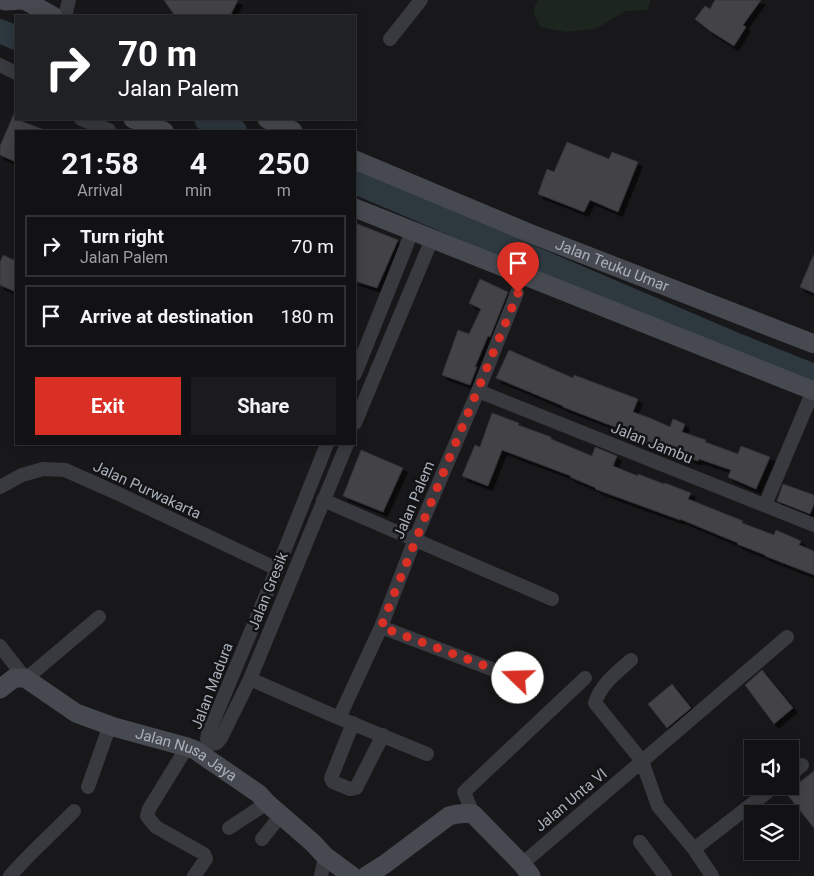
<!DOCTYPE html>
<html lang="en">
<head>
<meta charset="utf-8">
<style>
	:root { --surface:#121214; --page:#1b1b1d; --text:#f1f3f6; --muted:#9c9ea0; --line:#313234; --accent:#d93025 }
	body { margin:0; font-family:Roboto,sans-serif; background:var(--page); color:var(--text); height:100vh; display:flex; flex-direction:column; font-size:19px; white-space:nowrap }
	* { box-sizing:border-box; margin:0 }
	p { font-size:16px; color:var(--muted) }
	.icon { flex:none; width:28px; height:28px; fill:none; stroke:currentColor; stroke-width:2; stroke-linecap:round; stroke-linejoin:round }
	.map { position:relative; flex:1; overflow:hidden }
	.drawer { position:absolute; left:15px; top:130px; width:341px; height:315px; display:flex; flex-direction:column; background:var(--surface); border-radius:0px; box-shadow:0 2px 12px #0003,0 0 0 1px var(--line) }
	.drawer>* { flex:none }
	.hud { position:absolute; left:15px; top:15px; width:341px; height:105px; border-radius:0px; box-shadow:0 2px 12px #0003,0 0 0 1px var(--line); background:#202124; color:#fff; overflow:hidden }
	.tools { position:absolute; left:744px; top:740px; display:grid; gap:10px }
	.tools a { display:grid; place-items:center; width:55px; height:55px; border-radius:0px; background:var(--surface); box-shadow:0 2px 12px #0003,0 0 0 1px var(--line); font-size:25px }
	.pin { position:absolute; display:grid; place-items:center; width:42px; height:42px; color:#fff; margin:-51px -21px; border-radius:50% 50% 50% 0; rotate:-45deg; box-shadow:0 0 5px #0007 }
	.pin .icon { rotate:45deg }
	.me { position:absolute; width:55px; margin:-28px; rotate:291deg; stroke-linejoin:round; filter:drop-shadow(0 0 4px #0008) }
	.turn { display:flex; align-items:center; gap:18px; height:105px; padding:0 20px; font-size:22px }
	.turn .icon { width:65px; height:65px; stroke-width:2.5 }
	.turn b { display:block; font-size:35px; line-height:42px }
	.eta { display:flex; justify-content:space-evenly; align-items:center; height:85px; text-align:center }
	.eta b { font-size:30px; font-weight:700; line-height:35px }
	.button { display:flex; gap:10px; margin-top:auto; padding:10px 20px }
	.button a { flex:1; height:58px; border-radius:0px; background:var(--accent); color:#fff; font-size:20px; font-weight:700; line-height:58px; text-align:center }
	.button a+a { background:var(--page); color:var(--text) }
	ul { padding:0; list-style:none }
	li { display:flex; align-items:center; gap:15px; height:62px; margin:0 10px 8px; padding:0 10px; border:2px solid var(--line); border-radius:0px }
	li div { flex:1 }
	li b { display:block; font-size:19px }
	li em { font-style:normal }
	.map>svg:first-child { display:block }
	.green { fill:#1d261e }
	.lines { fill:none; stroke-linecap:round; stroke-linejoin:round }
	.river { stroke:#2d383f; stroke-width:24 }
	.building { fill:#424347; stroke:#323236; filter:url(#shadow) }
	.street { stroke:#383a3f; stroke-width:14 }
	.secondary { stroke:#464950; stroke-width:19 }
	.route { stroke:#d93025; stroke-width:9; stroke-dasharray:0 16.2 }
	.labels { text-anchor:middle; stroke-width:5; stroke-linejoin:round; paint-order:stroke }
	.street-label { font-size:15px; fill:#a9b0bb; stroke:#131315 }
</style>
</head>
<body>
<div class="map">
<svg width="814" height="876" viewBox="0 0 814 876">
	<defs>
		<filter id="shadow"><feDropShadow dx="4.5" dy="4.5" stdDeviation="0" flood-color="#0009"/></filter>
	</defs>
	<rect width="100%" height="100%" fill="#18181a"/>
	<!-- green -->
	<path class="green" d="M538 0H651L647 10 626 11 595 29 566 32 540 27 533 11Z"/>
	<g class="lines">
		<!-- river -->
		<path class="river" d="M0 31 16 38
			M206 119 235 131
			M355 182 739 346 814 376"/>
	</g>
	<!-- building -->
	<path class="building" d="M164 0H238L230 16H175Z
		M715 0H761L743 25 746 27 734 46 710 31 695 19 705 6 710 9Z
		M16 109V119L47 131H16V162L0 155V146Z
		M567 142 609 159 612 152 638 162 618 212 590 200 584 212 538 194 547 169 554 172Z
		M355 223 398 240 377 288 355 281Z
		M814 254V293L800 287Z
		M3 255 16 261V292L0 285V262Z
		M480 279 508 292 490 337 488 336 475 367H477L470 385 442 375 458 330 469 334 481 309 469 303Z
		M509 350 573 378 574 375 638 399 633 412 650 418 670 427 673 419 685 424 682 432 706 440 705 442 738 454 741 446 770 457 756 489 728 477 731 470 699 459 698 461 673 453 672 455 644 443 646 439 563 407V406L496 378Z
		M492 413 519 423 518 425 551 437V439L592 456 595 447 617 456 613 466 638 476V474L664 484 665 483 691 493 688 499 743 521 742 523 774 535 776 530 801 541 799 545 814 551V575L765 556V555L737 544 738 543 716 534 680 519V520L595 489 596 488 570 477 571 476 502 450 488 486 462 476 475 445 480 447Z
		M361 450 403 468 383 512 343 496Z
		M783 484 814 495V504L810 514 777 501Z
		M762 670 793 708 774 724 745 685Z
		M672 684 691 708 667 728 648 704Z
		M814 771V828L786 793Z"/>
	<g class="lines">
		<!-- street -->
		<path class="street" d="M65 16 69 0
			M390 39 421 0
			M0 65 16 73
			M81 119 109 130
			M355 374 404 252 412 231
			M478 391 814 525
			M355 423 432 239
			M327 444 277 569 208 734 207 739 212 744 217 743 221 738 250 679 347 444
			M0 487 22 475 43 469 65 470 119 494 277 569
			M323 500 552 599
			M765 505 813 391
			M381 627 518 679
			M0 646 25 678 34 672 99 617
			M631 660C616 673 601 684 595 703L642 761 658 806 694 849 775 786
			M250 679 339 718 427 754
			M339 718 381 627 415 539 478 391 517 293
			M353 723 331 778 333 782 350 789 356 788 383 735
			M187 747 149 809 147 816 156 827 204 854 206 859 194 876
			M790 775 802 765
			M88 787 110 725
			M473 814 464 792 585 678
			M229 828 267 803
			M262 839 281 815
			M640 842 665 876
			M694 849 712 876
			M522 864 787 637
			M10 876C30 853 53 833 74 811
			M321 876 325 856"/>
		<!-- secondary -->
		<g class="secondary">
			<path d="M2 0 5 1 23 0"/>
			<path d="M24 0 53 16"/>
			<path d="M133 119 164 131"/>
			<path d="M267 119 293 131"/>
			<path id="s1" d="M355 160 529 233 814 344"/>
			<path d="M355 208 814 391"/>
			<path id="s2" d="M0 689 14 678H25L76 713 114 727 187 747 195 750 259 794 267 803 313 843 325 856 352 876"/>
			<path d="M366 876 385 864 449 816C458 813 464 813 473 814L522 864 531 876"/>
		</g>
	</g>
	<g class="lines">
		<!-- route -->
		<path class="route" d="M518 293C472 404 425 515 381 627L518 678"/>
	</g>
	<g class="labels">
		<!-- street labels -->
		<g class="street-label">
			<text dy="5" stroke="none"><textPath href="#s1" startOffset="278">Jalan Teuku Umar</textPath></text>
			<text transform="translate(652 443) rotate(22)" y="5">Jalan Jambu</text>
			<text transform="translate(147 490) rotate(25)" y="5">Jalan Purwakarta</text>
			<text transform="translate(414 500) rotate(-67)" y="5">Jalan Palem</text>
			<text transform="translate(268 591) rotate(-68)" y="5">Jalan Gresik</text>
			<text transform="translate(212 686) rotate(-69)" y="5">Jalan Madura</text>
			<text dy="5" stroke="none"><textPath href="#s2" startOffset="209">Jalan Nusa Jaya</textPath></text>
			<text transform="translate(571 800) rotate(-40)" y="5">Jalan Unta VI</text>
		</g>
	</g>
</svg>
<div class="tools">
<a><svg class="icon" aria-label="sound" viewBox="0 0 24 24"><path d="M4 9h4l5-4v14l-5-4H4zM17 9q2 3 0 6"/></svg></a>
<a><svg class="icon" aria-label="layers" viewBox="0 0 24 24"><path d="M12 4l9 5-9 5-9-5zM3 14l9 5 9-5"/></svg></a>
</div>
<div class="pin" style="left:518px;top:293px;background:#d93025"><svg class="icon" aria-label="arrive" viewBox="0 0 24 24"><path d="M6 21V4h12l-3 4 3 4H6"/></svg></div>
<svg class="me" style="left:518px;top:678px" viewBox="-20 -20 40 40"><circle r="19" fill="#fff"/><path d="M0-13L10 11 0 6-10 11z" fill="#d93025"/></svg>
<div class="hud">
<div class="turn"><svg class="icon" aria-label="right" viewBox="0 0 24 24"><path d="M7 20v-9h11M14 6l5 5-5 5"/></svg><div><b>70 m</b>Jalan Palem</div></div>
</div>
<section class="drawer">
<div class="eta">
<div><b>21:58</b><p>Arrival</p></div>
<div><b>4</b><p>min</p></div>
<div><b>250</b><p>m</p></div>
</div>
<ul>
<li><svg class="icon" aria-label="right" viewBox="0 0 24 24"><path d="M7 20v-9h11M14 6l5 5-5 5"/></svg><div><b>Turn right</b><p>Jalan Palem</p></div><em>70 m</em></li>
<li><svg class="icon" aria-label="arrive" viewBox="0 0 24 24"><path d="M6 21V4h12l-3 4 3 4H6"/></svg><div><b>Arrive at destination</b></div><em>180 m</em></li>
</ul>
<div class="button"><a>Exit</a><a>Share</a></div>
</section>
</div>
</body>
</html>
